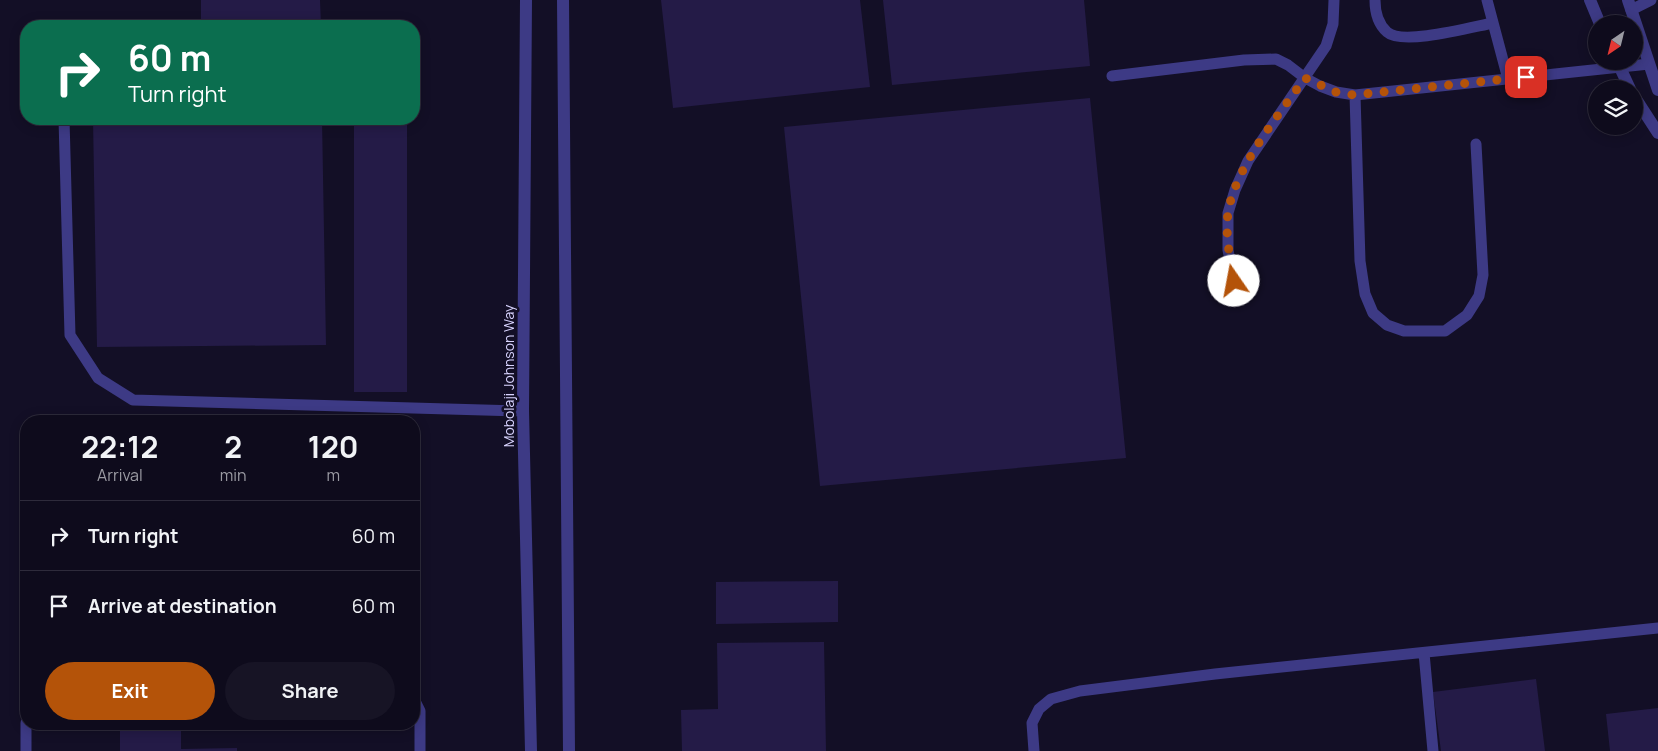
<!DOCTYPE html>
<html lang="en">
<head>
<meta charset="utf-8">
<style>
	:root { --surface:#0e0b1c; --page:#171425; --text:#f1f3f6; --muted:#9b9ba3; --line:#2e2b3b; --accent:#b45309 }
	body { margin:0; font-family:Manrope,sans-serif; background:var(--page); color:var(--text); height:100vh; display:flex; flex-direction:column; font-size:19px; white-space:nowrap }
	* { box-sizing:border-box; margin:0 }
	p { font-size:16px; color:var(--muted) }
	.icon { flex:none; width:28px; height:28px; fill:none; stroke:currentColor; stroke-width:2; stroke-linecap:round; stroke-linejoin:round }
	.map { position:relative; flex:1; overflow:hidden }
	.side { position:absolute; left:20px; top:415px; width:400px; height:315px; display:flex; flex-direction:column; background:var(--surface); border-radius:20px; box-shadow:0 2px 12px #0003,0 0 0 1px var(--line) }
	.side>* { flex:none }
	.guide { position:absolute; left:20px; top:20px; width:400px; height:105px; border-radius:20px; box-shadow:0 2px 12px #0003,0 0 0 1px var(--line); background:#0b6e4f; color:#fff; overflow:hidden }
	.needle { width:32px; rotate:215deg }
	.controls { position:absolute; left:1588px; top:15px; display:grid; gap:10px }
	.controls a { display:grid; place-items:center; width:55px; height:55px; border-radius:50%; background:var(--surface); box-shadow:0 2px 12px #0003,0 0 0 1px var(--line); font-size:25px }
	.pin { position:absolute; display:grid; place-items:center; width:42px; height:42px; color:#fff; margin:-21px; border-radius:10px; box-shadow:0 2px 8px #0006 }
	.me { position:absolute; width:55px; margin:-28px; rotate:348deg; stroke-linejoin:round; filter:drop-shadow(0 0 4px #0008) }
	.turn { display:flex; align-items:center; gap:18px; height:105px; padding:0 25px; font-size:22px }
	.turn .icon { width:65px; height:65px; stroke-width:2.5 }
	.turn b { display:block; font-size:35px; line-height:42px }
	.eta { display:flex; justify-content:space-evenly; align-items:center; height:85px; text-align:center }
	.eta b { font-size:30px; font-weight:700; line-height:35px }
	.action { display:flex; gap:10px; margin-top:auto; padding:10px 25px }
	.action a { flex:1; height:58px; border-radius:30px; background:var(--accent); color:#fff; font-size:20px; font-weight:700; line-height:58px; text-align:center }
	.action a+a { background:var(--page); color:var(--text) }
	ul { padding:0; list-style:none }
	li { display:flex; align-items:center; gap:15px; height:70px; padding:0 25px; border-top:1px solid var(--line) }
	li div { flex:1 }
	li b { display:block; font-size:19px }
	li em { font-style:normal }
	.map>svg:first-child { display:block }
	.building { fill:#241b47 }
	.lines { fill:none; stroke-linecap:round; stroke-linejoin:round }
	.service { stroke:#3d3a85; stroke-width:11 }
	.minor { stroke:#3d3a85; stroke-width:12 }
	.tertiary { stroke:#3d3a85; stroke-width:12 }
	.route { stroke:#b45309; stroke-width:9; stroke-dasharray:0 16.2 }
	.labels { text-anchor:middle; stroke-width:5; stroke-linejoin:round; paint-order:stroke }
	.street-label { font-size:14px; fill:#d9d4ff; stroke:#130f26 }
</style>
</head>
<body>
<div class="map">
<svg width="1658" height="751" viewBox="0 0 1658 751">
	<rect width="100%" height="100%" fill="#130f26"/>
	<!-- building -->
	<path class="building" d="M201 0H320L321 26H201Z
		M661 0H860L870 87 673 108Z
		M883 0H1084L1090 66 892 85Z
		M1090 98 1126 458 820 486 784 127Z
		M93 119H322L326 345 97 347Z
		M354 119H407V392H354Z
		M838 581V622L716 624V582Z
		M824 642 826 751H682L681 710 718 709 717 643Z
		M1536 679 1545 751H1441L1433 692Z
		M1658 708V751H1610L1606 714Z
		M120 724H181V749L237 748V751H120Z"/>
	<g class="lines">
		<!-- service -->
		<path class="service" d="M1375 0C1375 11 1378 24 1387 32 1402 46 1472 27 1493 23
			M1487 0 1508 79
			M1631 10 1651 0
			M1112 76 1244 60 1276 59 1288 65 1305 78 1320 86 1336 92 1355 95 1649 64
			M1355 95 1360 261 1365 294 1373 313 1387 325 1404 331H1445L1467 315 1479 296 1483 275 1476 144
			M64 119 70 335 98 378 133 400 523 411
			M1234 281 1228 250V213L1235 190 1248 161 1326 46 1333 24 1334 0
			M1424 653 1433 751
			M414 699 420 711V751
			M26 751V723
			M1034 751 1032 723 1039 709 1051 699 1080 691 1215 674 1658 628"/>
		<!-- minor -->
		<path class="minor" d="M1590 0 1600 24
			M1628 0 1658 90
			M1617 61 1630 89
			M1634 96 1658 133"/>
		<!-- tertiary -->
		<path class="tertiary" d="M526 0 523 411 531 751
			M563 0 569 751"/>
	</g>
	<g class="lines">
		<!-- route -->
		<path class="route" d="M1234 281C1230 258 1225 235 1228 213 1235 167 1279 115 1305 78L1336 92 1354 95 1526 77"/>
	</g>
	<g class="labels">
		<!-- street labels -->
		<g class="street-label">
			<text transform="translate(509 376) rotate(-90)" y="5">Mobolaji Johnson Way</text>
		</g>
	</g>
</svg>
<div class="controls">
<a><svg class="needle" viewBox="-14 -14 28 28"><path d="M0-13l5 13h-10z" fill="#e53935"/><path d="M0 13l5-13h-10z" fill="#9b9ba3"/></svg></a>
<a><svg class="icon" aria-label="layers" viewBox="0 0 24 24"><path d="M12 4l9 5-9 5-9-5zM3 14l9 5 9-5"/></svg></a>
</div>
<div class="pin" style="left:1526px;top:77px;background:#d93025"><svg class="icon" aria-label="arrive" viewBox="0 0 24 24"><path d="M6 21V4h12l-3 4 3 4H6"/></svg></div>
<svg class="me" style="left:1234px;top:281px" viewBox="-20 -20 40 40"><circle r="19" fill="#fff"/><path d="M0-13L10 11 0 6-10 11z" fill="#b45309"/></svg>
<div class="guide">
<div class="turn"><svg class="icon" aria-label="right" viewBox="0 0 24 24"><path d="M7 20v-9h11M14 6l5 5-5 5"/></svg><div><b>60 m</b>Turn right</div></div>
</div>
<section class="side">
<div class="eta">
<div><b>22:12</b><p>Arrival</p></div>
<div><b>2</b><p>min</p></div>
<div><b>120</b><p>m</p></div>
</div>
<ul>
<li><svg class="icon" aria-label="right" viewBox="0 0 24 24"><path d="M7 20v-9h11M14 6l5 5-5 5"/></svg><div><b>Turn right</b></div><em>60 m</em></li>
<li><svg class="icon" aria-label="arrive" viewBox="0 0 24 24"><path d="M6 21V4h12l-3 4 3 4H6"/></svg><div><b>Arrive at destination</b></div><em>60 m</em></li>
</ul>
<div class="action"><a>Exit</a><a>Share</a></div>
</section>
</div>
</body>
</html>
